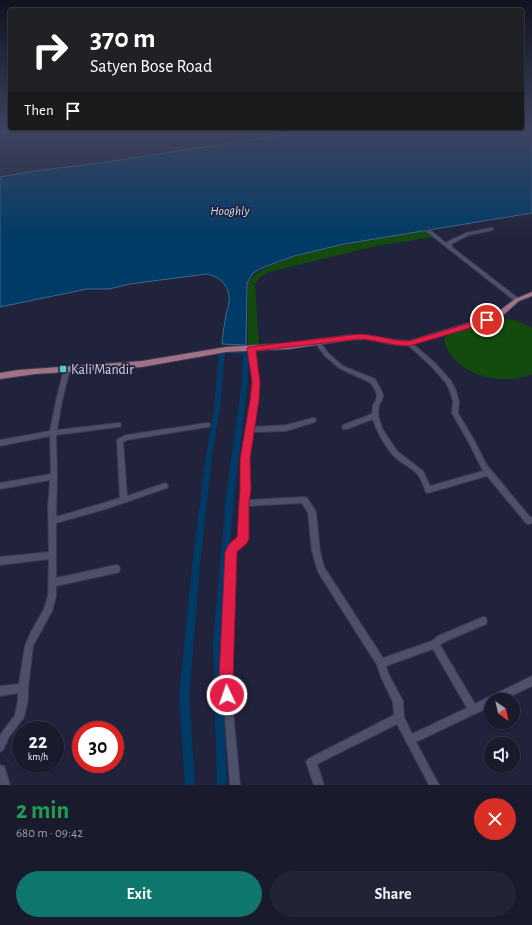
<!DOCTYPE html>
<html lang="en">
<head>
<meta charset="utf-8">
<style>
	:root { --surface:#191a2c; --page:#222334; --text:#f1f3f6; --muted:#9fa1a9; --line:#373848; --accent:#0f766e }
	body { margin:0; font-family:"Alegreya Sans",sans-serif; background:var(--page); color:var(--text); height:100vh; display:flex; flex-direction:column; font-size:15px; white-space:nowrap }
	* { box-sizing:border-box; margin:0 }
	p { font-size:13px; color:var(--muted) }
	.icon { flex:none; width:22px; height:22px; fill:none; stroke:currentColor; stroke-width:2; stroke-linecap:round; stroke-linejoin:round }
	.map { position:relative; height:785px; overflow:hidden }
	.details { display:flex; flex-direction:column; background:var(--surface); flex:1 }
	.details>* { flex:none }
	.banner { position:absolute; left:8px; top:8px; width:516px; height:122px; border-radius:4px; box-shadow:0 1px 3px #0004,0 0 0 1px var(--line); background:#202124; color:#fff; overflow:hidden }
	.needle { width:26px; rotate:146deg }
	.buttons { position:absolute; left:484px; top:693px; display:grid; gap:8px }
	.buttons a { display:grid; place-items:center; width:36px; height:36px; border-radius:50%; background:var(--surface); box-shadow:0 1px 3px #0004,0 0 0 1px var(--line); font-size:20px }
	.speed { position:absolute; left:12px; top:721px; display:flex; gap:8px; font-size:20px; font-weight:700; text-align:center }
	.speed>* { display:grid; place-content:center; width:52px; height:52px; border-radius:50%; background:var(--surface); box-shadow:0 1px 3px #0004,0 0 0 1px var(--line); line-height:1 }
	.speed small { font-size:10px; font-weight:400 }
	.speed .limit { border:6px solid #d22; background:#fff; color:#111 }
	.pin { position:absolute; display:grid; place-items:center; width:34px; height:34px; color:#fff; margin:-17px; border:2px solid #fff; border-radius:50%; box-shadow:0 1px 4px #0007 }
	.me { position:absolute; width:44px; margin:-22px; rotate:357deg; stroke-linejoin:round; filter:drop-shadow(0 0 3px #0008) }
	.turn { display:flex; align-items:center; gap:14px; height:84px; padding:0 16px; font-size:18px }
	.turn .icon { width:52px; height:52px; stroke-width:2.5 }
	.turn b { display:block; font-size:28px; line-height:34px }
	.then { display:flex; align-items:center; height:38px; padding:0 16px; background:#0003; gap:8px; font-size:15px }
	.round { display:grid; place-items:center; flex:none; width:42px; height:42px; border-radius:21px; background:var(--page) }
	.head { display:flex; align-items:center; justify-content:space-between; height:68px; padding:0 16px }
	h1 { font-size:24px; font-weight:700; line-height:30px; color:#1e9e55 }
	.button { display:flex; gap:8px; margin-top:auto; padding:8px 16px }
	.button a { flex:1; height:46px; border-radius:24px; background:var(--accent); color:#fff; font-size:16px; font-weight:700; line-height:46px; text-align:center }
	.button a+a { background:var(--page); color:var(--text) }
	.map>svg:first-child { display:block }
	.green { fill:#134a0d }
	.water { fill:#003b67; stroke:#3f698c }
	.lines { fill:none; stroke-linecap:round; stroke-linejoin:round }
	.canal { fill:#003b67; fill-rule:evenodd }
	.minor-casing { stroke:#3b3b50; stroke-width:2 }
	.major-casing { stroke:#3b3b50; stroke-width:2 }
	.minor { fill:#4d4f6b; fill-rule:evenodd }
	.major { fill:#9f7286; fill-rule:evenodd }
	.route { fill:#e11d48; stroke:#92132f }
	.poi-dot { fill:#52cdcc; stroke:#21223b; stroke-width:1.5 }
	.labels { text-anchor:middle; stroke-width:3.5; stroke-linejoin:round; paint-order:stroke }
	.far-water-label { font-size:13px; font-style:italic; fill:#cedff0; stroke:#21223b }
	.poi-label { font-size:14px; fill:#d2d4e4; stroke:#21223b; text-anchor:start }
</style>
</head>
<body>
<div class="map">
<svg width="532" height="785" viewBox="0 0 532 785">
	<rect width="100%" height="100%" fill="#21223b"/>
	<!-- green -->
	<path class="green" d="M426 231 433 237 376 246 277 270C268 272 258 276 255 285L259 346H248V283C262 253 392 237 426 231Z
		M509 319 521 322 532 328V374C502 387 452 375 444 340 445 339 447 335 447 334 456 326 497 320 509 319Z"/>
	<!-- water -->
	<path class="water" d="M309 131H532V213L344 244 294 256 264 267 253 273 247 283 246 345 222 344C223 337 223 329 225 322 225 315 228 309 229 303 231 287 220 276 206 274L130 284 109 289H87L0 307V177L35 171 107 162Z"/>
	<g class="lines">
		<!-- canal -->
		<path class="canal" d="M222 349 246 350 249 352 248 381 234 497 221 642 227 785H217L213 642 226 497 242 381 243 354 225 353 220 408 212 456 200 566 189 696 195 785H185L179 696 192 566 206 456 214 408 219 351Z"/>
		<!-- minor casing -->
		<g class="minor-casing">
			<path id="minor" d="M491 228H493V230L469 235 451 244 453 248 519 299V301H515L426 231 430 230 447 244V242L466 233Z
				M317 340 319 341 329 354 343 366 375 379 381 390 383 395 382 400 379 405 378 414 380 422 383 430 397 451 423 471 430 486 483 471 469 443 452 413 453 402 450 391 446 383 432 367 406 343 407 342H411L436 364 451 381 456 391 459 402 458 413 474 440 486 464 530 517H532V523L529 524 526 523 487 476 428 493 426 492C423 486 422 480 418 475 412 467 402 464 395 457 386 449 376 430 373 419L347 429H343L342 427 343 425 372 414 373 405 376 400 377 395 375 390 371 383 339 368 325 356 314 342Z
				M251 347 254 349 259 382 258 400 254 427 286 425 313 418H315L316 420 315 422 286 431 253 432 248 459 249 489 247 500 304 497 307 498 316 512 320 551 324 567 383 658 432 641 438 636 483 617 486 618 487 621 486 624 444 642 440 645 475 704 532 676V686L503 700H491V706L416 742 439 785H429L397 724 317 764 324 785H314L306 762 308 759 394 715 393 702 381 677 377 665 318 572 312 551 308 513 302 503 247 506V539L246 541 235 552 230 680 240 785H230L222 680 227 552 230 545 239 537V503L241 489 242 459 252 400 253 382 248 349ZM433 649 467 708 412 734 404 717 403 701 388 673 386 666Z
				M67 367 70 369 62 401 57 430 118 423H120L121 425 120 427H118L56 435 57 476 56 517 120 498 117 441 118 439 126 435 207 423H209L210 425 209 427H207L127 440 123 442 127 496 165 483 167 484 168 486 167 488 106 509 56 523V578L116 565 119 566 120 569 119 572 116 573 56 586V596L52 611 33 646 28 688V700L24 717 22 720 9 737 3 750 0 752V736L3 731 15 715 18 700V693L0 696V686L19 684 25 646 31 632 44 609 48 596 49 559 0 565V557L49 552 48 507 50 480 0 489V483L51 474 50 436 0 446V440L50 431 56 401 64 369Z
				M0 765 4 766 10 785H0Z"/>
		</g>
		<!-- major casing -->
		<g class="major-casing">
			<path id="major" d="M532 292V296L519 301 502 316 489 322 409 345H396L365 339 350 340 289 349 226 352 142 367 35 374 0 379V373L18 370 142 361 226 347 289 343 350 335H365L396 340 409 341 485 318 498 312 515 299Z"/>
		</g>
		<!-- minor -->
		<use href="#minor" class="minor"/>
		<!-- major -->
		<use href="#major" class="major"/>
	</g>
	<!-- sky -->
	<linearGradient id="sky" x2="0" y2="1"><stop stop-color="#121320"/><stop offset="0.54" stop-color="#3d4460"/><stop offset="1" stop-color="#3d4460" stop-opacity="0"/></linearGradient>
	<rect width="532" height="241" fill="url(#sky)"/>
	<!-- route -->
	<path class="route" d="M487 318 490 319V322L409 346C392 346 377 340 360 339L256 351 260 382 259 400 250 459 251 489 249 503V539L247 543 237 552 233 680 234 695 232 700 227 702 222 700 220 695 219 680 225 552 229 544 237 537 240 489V459L250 400 252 382 247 349 248 347 360 334C377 335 392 341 409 341Z"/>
	<!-- markers -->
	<rect class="poi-dot" x="59" y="365" width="8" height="8" rx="2"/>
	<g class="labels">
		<!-- far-water labels -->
		<g class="far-water-label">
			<text x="230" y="215">Hooghly</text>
		</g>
		<!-- poi labels -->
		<g class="poi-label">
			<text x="71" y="374">Kali Mandir</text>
		</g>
	</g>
</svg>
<div class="buttons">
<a><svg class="needle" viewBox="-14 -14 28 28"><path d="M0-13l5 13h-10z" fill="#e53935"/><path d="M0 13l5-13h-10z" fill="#9fa1a9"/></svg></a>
<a><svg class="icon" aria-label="sound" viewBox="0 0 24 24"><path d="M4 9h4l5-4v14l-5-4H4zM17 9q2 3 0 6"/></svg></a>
</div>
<div class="speed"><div>22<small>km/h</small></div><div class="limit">30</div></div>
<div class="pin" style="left:487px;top:320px;background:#d93025"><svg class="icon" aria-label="arrive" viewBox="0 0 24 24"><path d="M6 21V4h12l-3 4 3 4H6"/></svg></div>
<svg class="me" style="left:227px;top:695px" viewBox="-20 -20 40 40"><circle r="17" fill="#e11d48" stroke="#fff" stroke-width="3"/><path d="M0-11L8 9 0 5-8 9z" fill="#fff"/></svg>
<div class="banner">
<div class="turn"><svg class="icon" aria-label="right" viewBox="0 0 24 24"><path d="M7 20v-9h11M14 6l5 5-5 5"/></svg><div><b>370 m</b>Satyen Bose Road</div></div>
<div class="then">Then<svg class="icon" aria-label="arrive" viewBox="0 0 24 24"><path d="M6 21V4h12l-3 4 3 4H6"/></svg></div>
</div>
</div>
<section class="details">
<div class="head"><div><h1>2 min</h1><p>680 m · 09:42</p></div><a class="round" style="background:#d93025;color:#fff"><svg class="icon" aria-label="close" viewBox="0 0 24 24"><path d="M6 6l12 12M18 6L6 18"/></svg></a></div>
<div class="button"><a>Exit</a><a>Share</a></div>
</section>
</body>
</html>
